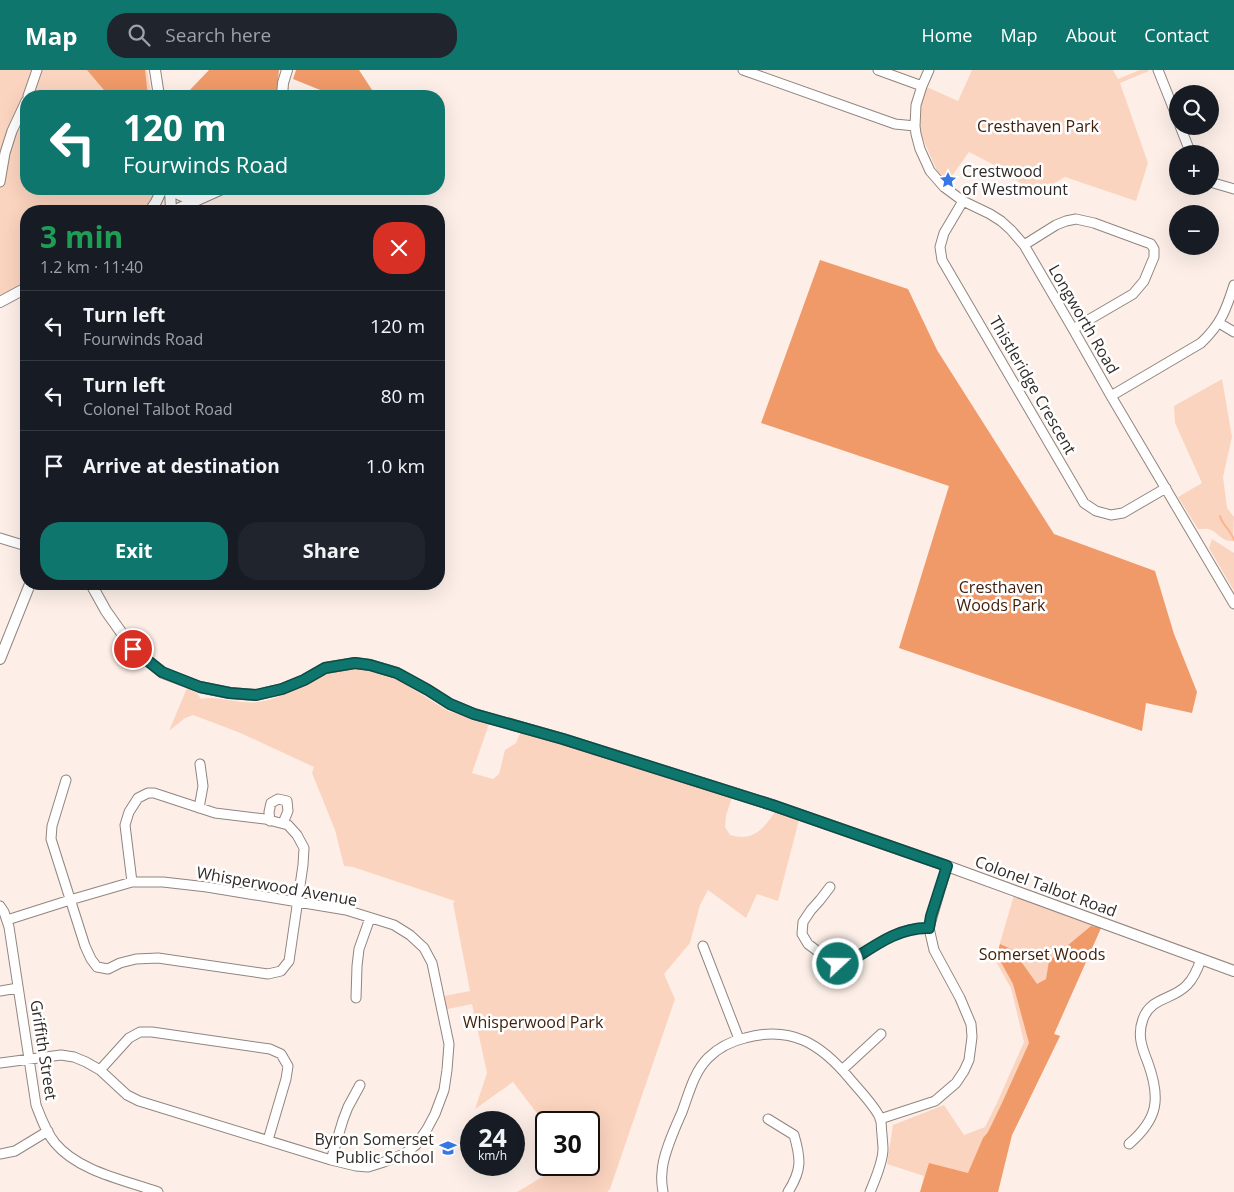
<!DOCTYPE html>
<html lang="en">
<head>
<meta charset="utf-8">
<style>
	:root { --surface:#171b24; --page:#20242c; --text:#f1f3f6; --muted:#9ea1a6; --line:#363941; --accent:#0f766e }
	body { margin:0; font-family:"Open Sans",sans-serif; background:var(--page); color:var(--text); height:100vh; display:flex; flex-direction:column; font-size:19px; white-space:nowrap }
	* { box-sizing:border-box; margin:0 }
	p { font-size:16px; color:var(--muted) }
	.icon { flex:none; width:28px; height:28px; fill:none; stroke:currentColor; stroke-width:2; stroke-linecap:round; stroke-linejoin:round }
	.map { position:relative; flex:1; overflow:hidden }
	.sheet { position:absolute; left:20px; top:135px; width:425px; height:385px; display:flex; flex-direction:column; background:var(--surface); border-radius:20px; box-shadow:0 5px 20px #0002 }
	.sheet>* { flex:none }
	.hud { position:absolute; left:20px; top:20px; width:425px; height:105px; border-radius:20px; box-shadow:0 5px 20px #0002; background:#0f766e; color:#fff; overflow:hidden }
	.tools { position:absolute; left:1169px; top:15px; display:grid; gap:10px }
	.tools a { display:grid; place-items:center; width:50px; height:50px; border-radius:50%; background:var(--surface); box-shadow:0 5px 20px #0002; font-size:25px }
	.speed { position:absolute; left:460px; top:1041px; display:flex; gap:10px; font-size:25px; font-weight:700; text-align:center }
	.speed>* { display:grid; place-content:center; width:65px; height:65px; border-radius:50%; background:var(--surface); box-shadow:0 5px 20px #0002; line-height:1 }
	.speed small { font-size:12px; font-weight:400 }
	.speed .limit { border:2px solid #111; border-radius:8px; background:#fff; color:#111 }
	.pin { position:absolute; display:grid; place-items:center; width:42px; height:42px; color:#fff; margin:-21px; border:2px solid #fff; border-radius:50%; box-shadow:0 1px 5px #0007 }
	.me { position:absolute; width:55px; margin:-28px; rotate:69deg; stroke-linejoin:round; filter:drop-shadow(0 0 4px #0008) }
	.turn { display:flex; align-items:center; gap:18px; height:105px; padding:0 20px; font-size:22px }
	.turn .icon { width:65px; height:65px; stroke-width:2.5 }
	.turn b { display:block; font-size:35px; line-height:42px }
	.round { display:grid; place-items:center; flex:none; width:52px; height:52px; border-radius:20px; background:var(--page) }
	.summary { display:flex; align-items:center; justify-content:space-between; height:85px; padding:0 20px }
	h1 { font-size:30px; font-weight:700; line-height:38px; color:#1e9e55 }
	.cta { display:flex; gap:10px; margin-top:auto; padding:10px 20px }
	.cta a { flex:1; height:58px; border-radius:20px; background:var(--accent); color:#fff; font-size:20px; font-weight:700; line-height:58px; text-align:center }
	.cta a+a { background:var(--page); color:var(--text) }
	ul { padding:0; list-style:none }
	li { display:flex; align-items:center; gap:15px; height:70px; padding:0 20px; border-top:1px solid var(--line) }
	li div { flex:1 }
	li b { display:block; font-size:19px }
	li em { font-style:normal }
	header { display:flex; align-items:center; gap:30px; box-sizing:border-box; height:70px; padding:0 25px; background:var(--accent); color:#fff }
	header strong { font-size:24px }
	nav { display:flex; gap:28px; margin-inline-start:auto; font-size:18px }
	.search { width:350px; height:45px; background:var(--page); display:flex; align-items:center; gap:12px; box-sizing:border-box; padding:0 18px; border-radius:20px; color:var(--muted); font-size:19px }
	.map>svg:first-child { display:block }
	.green { fill:#fbd4bf }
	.forest { fill:#f09a69 }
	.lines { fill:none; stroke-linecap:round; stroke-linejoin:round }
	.stream { stroke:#fbb58e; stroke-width:2 }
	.minor-casing { stroke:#91857f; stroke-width:11 }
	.major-casing { stroke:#91857f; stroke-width:12 }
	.minor { stroke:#fff; stroke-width:9 }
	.major { stroke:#fff; stroke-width:10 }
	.route-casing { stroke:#0a4d48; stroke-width:12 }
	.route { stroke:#0f766e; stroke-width:9 }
	.labels { text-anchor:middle; stroke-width:5; stroke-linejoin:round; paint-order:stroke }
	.park-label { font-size:16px; fill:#42210c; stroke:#fff }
	.poi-label { font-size:16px; fill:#302b28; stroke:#fff; text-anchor:start }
	.street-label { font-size:16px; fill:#302b28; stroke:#fff }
</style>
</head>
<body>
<header>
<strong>Map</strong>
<div class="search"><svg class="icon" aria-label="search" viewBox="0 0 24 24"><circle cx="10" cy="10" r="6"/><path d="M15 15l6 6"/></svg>Search here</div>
<nav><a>Home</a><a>Map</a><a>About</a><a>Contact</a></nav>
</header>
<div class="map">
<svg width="1234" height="1122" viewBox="0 0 1234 1122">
	<rect width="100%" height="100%" fill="#fdefe8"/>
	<!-- green -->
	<path class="green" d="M0 0H147L152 26H26V119H157L154 131 143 141H26V211L0 226Z
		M972 0H1113L1118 9 1140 0H1148L1149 1 1120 13 1148 93 1136 131 1065 107 1035 125 1004 100 969 82 944 117 917 55 921 29 925 18H929L958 31Z
		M1222 309 1232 367 1223 407 1227 438 1234 447 1233 471C1223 472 1219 464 1211 460 1208 458 1202 459 1198 459L1178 427 1202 413 1175 353 1174 336Z
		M1212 469 1234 483V521L1209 478Z
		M348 599H372L389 604 448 641 489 654 472 703 493 709 499 704 505 680 516 673 520 663 561 674 732 727 726 746 725 757 730 765C753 772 763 759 775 742L799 750 778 831 757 824 746 848 708 820 700 835 690 873 664 904 675 929 610 1119 607 1122H517L544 1106 548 1095H589V1052H546V1055L513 1012 475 1039 487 1003 472 934 443 940 439 927 470 921 453 833 455 831 353 797 344 796 335 760 312 703 314 697 238 662 193 645 185 648 169 661 187 618 197 623 201 629C219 625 239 635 258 632 281 629 301 615 322 606 331 602 339 600 348 599Z
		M1014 825 1101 858 1054 964 1060 966 1010 1069 998 1122H920L924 1106 887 1094 893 1055 944 1035 964 1065 985 1057 996 1035 1024 972 1011 918 995 890Z"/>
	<!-- forest -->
	<path class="forest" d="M87 0H145L148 26H109Z
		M209 0H279L278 11V26H171L187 23Z
		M296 0H359L376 26H335L293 9Z
		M820 190 908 219 937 280 1054 464 1155 501 1174 564 1197 622 1192 643 1146 633 1142 661 899 578 949 416 761 353Z
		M1091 856 1101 858 1054 964 1060 966 1012 1065 998 1122H920L929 1093 968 1103 983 1068 988 1062 1002 1033 1029 973 1013 914 997 885 1000 874 1013 880 1037 914 1046 909 1049 891Z"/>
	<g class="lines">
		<!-- stream -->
		<path class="stream" d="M1220 446C1222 455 1231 460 1234 470"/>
		<!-- minor casing -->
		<g class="minor-casing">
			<path id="minor" d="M743 0 895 54 915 56
				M878 0 922 16
				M929 0 922 16 916 35 915 56 916 64 920 79 930 101 944 117 963 131 990 144 1001 151 1011 160 1024 175 1073 259 1111 326 1234 534
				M1158 0 1178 50
				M28 26 37 0
				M1180 56 1191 84
				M0 112 5 83 12 61 26 31
				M1210 112 1234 119
				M963 131 944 163 940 177 942 190 1084 433 1096 441 1111 445 1123 443 1166 418
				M1024 175 1056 155 1066 151 1076 149 1094 153 1151 174 1154 179V187L1144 211 1133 224 1073 259
				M1219 253 1234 262
				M1111 326 1201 273C1221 254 1226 240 1234 215
				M0 468 26 476
				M66 710 52 756 51 769 85 876 91 889 97 897 108 899 120 893 136 889 158 888 268 904 281 901 289 891 303 795 304 778 297 765 288 755 265 749 215 743 154 723H148L138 728 129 742 125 755 132 812
				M199 738 203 716 200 694
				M270 751 269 742 271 733 278 729 287 731 288 741 283 753
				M830 817 820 830 811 840 803 852 802 864 808 874 832 892 838 894H846C872 877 897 857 929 858
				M0 836 4 842 9 857 36 1035C41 1048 46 1062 55 1073 78 1101 124 1110 158 1122
				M703 876 739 969
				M0 921 18 918
				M356 928 357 896 359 879 370 848
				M0 993 61 985 74 987 86 992 100 1000 127 1025 139 1031 331 1090 356 1096 368 1097 384 1092 404 1084 416 1075 427 1059 435 1044 444 1020 447 1000 449 974 432 893 424 878 410 865 394 855 346 840 207 817 163 812H132L70 830 7 850
				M100 1000 129 968 140 962H152L270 979 281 984 288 996 286 1009 268 1070
				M842 1000 881 964
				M768 1049 794 1065C801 1089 802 1100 788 1122
				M880 1049 935 1031 956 1013 964 1001 969 990 972 967 971 954 960 928 934 880 929 858 947 796
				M1129 1074C1158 1049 1161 1029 1148 993 1142 978 1137 965 1143 949 1151 927 1173 930 1187 915 1194 908 1198 898 1201 889
				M0 1084 15 1081 48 1061
				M331 1090 343 1050 348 1037 360 1015
				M663 1122C662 1116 661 1109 662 1103 662 1086 675 1058 682 1042 689 1023 694 1002 708 988 718 978 732 971 745 968 791 955 821 974 850 1009 859 1020 875 1036 880 1048 882 1053 881 1059 882 1064 882 1068 883 1074 883 1079 883 1092 875 1110 870 1122"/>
		</g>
		<!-- major casing -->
		<g class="major-casing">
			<path id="major" d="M155 0 159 26
				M282 26 283 13 287 0
				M170 119 171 141
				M171 119C181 127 186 128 198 129
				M150 141 156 132 162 119
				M173 141 222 119
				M0 232 26 218
				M91 514 106 541 133 579 163 603 200 617 229 623 256 625 282 619 304 610 325 598 355 593 370 595 397 603 428 620 450 634 474 644 563 669 772 735 947 796 1234 901
				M0 589 30 514"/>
		</g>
		<!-- minor -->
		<use href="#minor" class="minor"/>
		<!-- major -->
		<use href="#major" class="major"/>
	</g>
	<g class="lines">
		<!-- route casing -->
		<g class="route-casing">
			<path id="route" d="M133 579 162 602 200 617 230 623 256 625 282 619 304 610 325 598 355 593 370 595 397 603 428 620 450 634 474 644 563 669 772 735 947 796 931 846 929 858C897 857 872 878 846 894H838"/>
		</g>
		<!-- route -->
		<use href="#route" class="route"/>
	</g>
	<!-- icons -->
	<defs>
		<g id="sight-bare" transform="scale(1.35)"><path d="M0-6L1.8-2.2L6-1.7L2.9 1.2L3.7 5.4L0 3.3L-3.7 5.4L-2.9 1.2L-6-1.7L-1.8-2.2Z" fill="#3678e6" stroke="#fff" stroke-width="2.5" paint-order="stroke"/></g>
		<g id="school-bare" transform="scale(1.35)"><path d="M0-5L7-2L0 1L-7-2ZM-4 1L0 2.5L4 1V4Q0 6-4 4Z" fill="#3678e6" stroke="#fff" stroke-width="2.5" paint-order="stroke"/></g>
	</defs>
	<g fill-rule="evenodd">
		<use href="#sight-bare" x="948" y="110"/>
		<use href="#school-bare" x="448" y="1078"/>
	</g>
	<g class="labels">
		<!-- park labels -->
		<g class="park-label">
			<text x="1038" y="62">Cresthaven Park</text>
			<text x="1001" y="523">Cresthaven<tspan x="1001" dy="18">Woods Park</tspan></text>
			<text x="1042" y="890">Somerset Woods</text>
			<text x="533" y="958">Whisperwood Park</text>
		</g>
		<!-- poi labels -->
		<g class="poi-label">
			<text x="962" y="107">Crestwood<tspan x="962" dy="18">of Westmount</tspan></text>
			<text x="434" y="1075" text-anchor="end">Byron Somerset<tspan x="434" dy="18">Public School</tspan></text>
		</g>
		<!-- street labels -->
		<g class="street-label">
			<text transform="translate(1084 249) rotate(60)" y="6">Longworth Road</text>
			<text transform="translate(1033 315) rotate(60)" y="6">Thistleridge Crescent</text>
			<text transform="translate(277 816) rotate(10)" y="6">Whisperwood Avenue</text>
			<text transform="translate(1046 816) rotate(20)" y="6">Colonel Talbot Road</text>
			<text transform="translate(44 980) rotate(81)" y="6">Griffith Street</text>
		</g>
	</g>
</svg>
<div class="tools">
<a><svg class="icon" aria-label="search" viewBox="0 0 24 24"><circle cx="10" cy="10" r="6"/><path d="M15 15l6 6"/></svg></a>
<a>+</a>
<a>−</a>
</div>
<div class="speed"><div>24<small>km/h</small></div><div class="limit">30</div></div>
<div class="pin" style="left:133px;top:579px;background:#d93025"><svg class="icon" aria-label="arrive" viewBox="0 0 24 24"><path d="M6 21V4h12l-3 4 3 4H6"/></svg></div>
<svg class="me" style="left:838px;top:894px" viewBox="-20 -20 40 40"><circle r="17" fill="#0f766e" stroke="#fff" stroke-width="3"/><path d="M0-11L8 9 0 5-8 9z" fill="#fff"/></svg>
<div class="hud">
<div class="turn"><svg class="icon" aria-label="left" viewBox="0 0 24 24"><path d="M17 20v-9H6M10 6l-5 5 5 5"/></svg><div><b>120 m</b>Fourwinds Road</div></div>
</div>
<section class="sheet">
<div class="summary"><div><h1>3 min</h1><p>1.2 km · 11:40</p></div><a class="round" style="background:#d93025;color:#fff"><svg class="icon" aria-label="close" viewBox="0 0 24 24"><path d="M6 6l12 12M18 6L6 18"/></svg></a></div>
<ul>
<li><svg class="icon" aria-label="left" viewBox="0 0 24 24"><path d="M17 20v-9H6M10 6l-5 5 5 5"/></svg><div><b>Turn left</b><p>Fourwinds Road</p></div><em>120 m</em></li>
<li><svg class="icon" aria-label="left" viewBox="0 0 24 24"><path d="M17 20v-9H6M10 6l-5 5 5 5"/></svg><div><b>Turn left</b><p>Colonel Talbot Road</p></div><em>80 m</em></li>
<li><svg class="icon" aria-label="arrive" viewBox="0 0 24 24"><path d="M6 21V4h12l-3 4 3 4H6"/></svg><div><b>Arrive at destination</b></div><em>1.0 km</em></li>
</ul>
<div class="cta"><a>Exit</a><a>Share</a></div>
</section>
</div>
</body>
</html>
